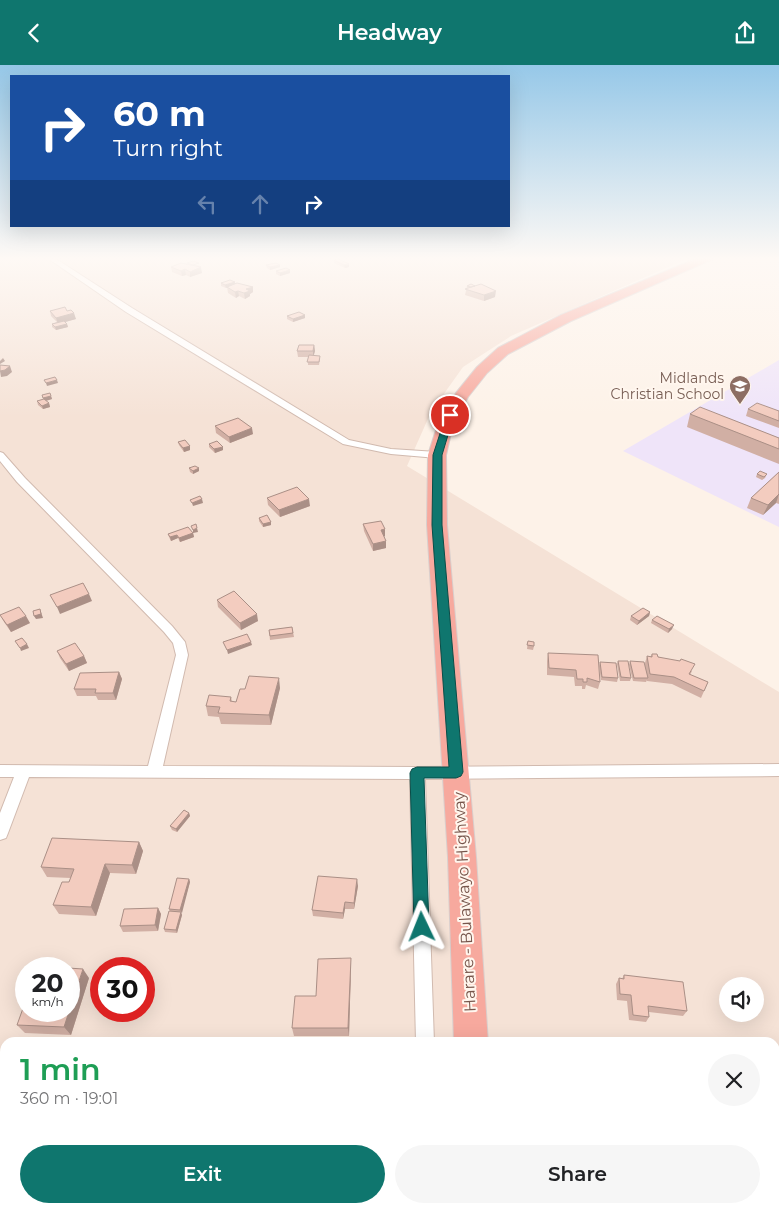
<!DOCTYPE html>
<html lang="en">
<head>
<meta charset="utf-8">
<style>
	:root { --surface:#fff; --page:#f6f6f6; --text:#202124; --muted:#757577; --accent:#0f766e }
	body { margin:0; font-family:Montserrat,sans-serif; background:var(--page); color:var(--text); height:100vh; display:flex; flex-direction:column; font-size:19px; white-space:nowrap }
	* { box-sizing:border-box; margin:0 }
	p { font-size:16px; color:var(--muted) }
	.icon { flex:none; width:28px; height:28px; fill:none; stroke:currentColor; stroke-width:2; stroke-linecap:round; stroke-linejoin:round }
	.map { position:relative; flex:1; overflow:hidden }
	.drawer { position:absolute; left:0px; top:972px; width:780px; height:176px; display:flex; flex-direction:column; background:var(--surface); border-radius:15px 15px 0 0; box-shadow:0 5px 20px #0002 }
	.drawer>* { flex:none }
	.top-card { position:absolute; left:10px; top:10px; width:500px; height:152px; border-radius:0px; box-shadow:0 5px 20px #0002; background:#1a4fa0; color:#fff; overflow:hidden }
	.tools { position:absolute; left:719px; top:912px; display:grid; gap:10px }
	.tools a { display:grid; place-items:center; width:45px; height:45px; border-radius:50%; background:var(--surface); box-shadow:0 5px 20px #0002; font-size:25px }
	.speed { position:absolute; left:15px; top:892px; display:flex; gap:10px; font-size:25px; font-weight:700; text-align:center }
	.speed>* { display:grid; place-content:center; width:65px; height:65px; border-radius:50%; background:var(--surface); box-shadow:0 5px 20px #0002; line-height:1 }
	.speed small { font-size:12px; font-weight:400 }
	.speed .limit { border:8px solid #d22; background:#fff; color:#111 }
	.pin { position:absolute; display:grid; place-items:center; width:42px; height:42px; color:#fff; margin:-21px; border:2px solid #fff; border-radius:50%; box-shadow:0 1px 5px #0007 }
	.me { position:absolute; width:55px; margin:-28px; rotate:358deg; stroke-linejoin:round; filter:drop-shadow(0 0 4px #0008) }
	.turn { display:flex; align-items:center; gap:18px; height:105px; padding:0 20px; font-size:22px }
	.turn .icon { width:65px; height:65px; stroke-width:2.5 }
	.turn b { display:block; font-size:35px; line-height:42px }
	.lanes { display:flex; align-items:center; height:48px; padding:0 20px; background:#0003; justify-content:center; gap:25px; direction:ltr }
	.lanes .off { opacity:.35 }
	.round { display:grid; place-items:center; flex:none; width:52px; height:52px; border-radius:26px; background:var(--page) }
	.head { display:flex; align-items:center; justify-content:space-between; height:85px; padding:0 20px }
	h1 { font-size:30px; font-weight:600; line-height:38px; color:#1e9e55 }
	.cta { display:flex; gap:10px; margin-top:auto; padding:10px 20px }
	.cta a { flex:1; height:58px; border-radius:30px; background:var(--accent); color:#fff; font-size:20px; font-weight:600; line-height:58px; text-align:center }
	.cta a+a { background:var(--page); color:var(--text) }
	header { display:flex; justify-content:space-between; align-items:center; height:65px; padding:0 20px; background:var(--accent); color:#fff; font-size:22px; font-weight:600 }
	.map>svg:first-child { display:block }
	.residential { fill:#f5e2d6; fill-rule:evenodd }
	.education { fill:#efe4f9 }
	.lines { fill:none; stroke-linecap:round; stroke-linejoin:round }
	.street-casing { stroke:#d1baaf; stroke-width:2 }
	.highway-casing { stroke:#d9cfcd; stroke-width:2 }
	.street { fill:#fff; fill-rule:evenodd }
	.highway { fill:#f7a99e; fill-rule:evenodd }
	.wall { fill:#d1afa4 }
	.shaded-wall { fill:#aa8f86 }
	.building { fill:#f3ccbf; stroke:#aa8f86 }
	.route { fill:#0f766e; stroke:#0a4d48 }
	.labels { text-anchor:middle; stroke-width:4; stroke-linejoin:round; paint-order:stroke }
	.far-education-label { font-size:14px; fill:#785e54; stroke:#fff6ee; text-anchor:end }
	.street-label { font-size:16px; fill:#77554b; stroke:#fff6ee }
</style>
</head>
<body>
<header><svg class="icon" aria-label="back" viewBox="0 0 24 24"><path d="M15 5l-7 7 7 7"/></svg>Headway<svg class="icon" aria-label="share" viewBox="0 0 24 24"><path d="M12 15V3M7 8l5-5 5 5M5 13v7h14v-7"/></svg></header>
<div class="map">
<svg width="779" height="1148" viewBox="0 0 779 1148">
	<rect width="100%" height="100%" fill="#fdf2e8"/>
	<!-- residential -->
	<path class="residential" d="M0 192H691L511 271 463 302 431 347 407 401 779 627V1148H0ZM26 904H69V946H26ZM101 904H144V946H101ZM728 921H755V949H728ZM5 978H775V1144H5Z"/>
	<!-- education -->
	<path class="education" d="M779 295V462L623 386Z"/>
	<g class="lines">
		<!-- street casing -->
		<g class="street-casing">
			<path id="street" d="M46 192H53L132 243 349 375 391 384 437 387 442 390 437 393 391 389 343 379 126 247Z
				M0 387 3 388 25 413 172 561 185 577 188 590 163 701 417 702 779 699V711L425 714 434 978H416L410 714 29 712 8 768 6 773 0 775V748L14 712H0V700L148 701 176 590 173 578 164 567 17 417 0 396Z
				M775 1057H779V1077H775Z
				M419 1144H441V1148H419Z
				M576 1144H598L599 1148H577Z"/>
		</g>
		<!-- highway casing -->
		<g class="highway-casing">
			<path id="highway" d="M700 192H715L713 194 571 256 508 289 487 308 468 332 458 350 451 368 446 390 447 460 476 792 488 978H454L448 792 427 460 428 390 435 368 442 350 456 328 477 302 498 283 561 250Z
				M463 1144H501V1148H463Z"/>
		</g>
		<!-- street -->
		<use href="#street" class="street"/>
		<!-- highway -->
		<use href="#highway" class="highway"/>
	</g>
	<!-- wall -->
	<path class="wall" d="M334 195 349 202 345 203 334 198Z
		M187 198 200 201 198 202 202 208 190 212 186 210 182 211 172 207 171 202 187 199Z
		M266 200 280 202 270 205 267 203Z
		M276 206 290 208 280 211 276 209Z
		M221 218 235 219 253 222V227L250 229V231L245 234 239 231 236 233 228 228 227 222 226 223 221 221Z
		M467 221 495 232 484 236 465 230Z
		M50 246H67L76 254 65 257 67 259 68 262 56 265 52 262V259L57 257 51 251Z
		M305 250V253L293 257 287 254V251Z
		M314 280 315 286 314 290 320 294 319 300H308V292H298L297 286Z
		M42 330 51 331 52 334 46 336 49 338 50 342 43 344 38 340 37 336 43 334Z
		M748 344 779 346V363L746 351Z
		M690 349 779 373V399L687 362Z
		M215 361 253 369 230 378 216 368Z
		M178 377 190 385 184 387 179 380Z
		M209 379 223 385 215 388 209 382Z
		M189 403H199V406L193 409 190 407Z
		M779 407V439L776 438 763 450 747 443 751 433Z
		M757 409H767L765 413 762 415 756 412Z
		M267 433 310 441 280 452 268 440Z
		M259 453 271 457V460L263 462 259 456Z
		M363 459 385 471 384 472 386 483 373 486 364 466Z
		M193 468 194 472 180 477 178 473 171 476 169 472 168 469Z
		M217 535 258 556 241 565 218 542Z
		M650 547 649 551 637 560 630 555 631 551Z
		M0 550 30 558 11 567 4 557Z
		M652 555 672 564 668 568 651 558Z
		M292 562 294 572 270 575 269 565Z
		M528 576 534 581 533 585 527 584Z
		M57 586 84 591 87 598 69 606 60 593Z
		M548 588 600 617 598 624 586 620 585 624H582V621H575L574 612 547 610V596Z
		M652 589 692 606 690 610 708 617 701 633 672 619 647 616V615L646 617 633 616 629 600 630 596 645 604V598L647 591H651Z
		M618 596 631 613 630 616H620L617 599Z
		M600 597 618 613 617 617 601 615 599 601Z
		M119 607 122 614 116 635H98L96 631H77L74 624Z
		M280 623 271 660 221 659 219 652 208 651 206 641 231 632 232 637H236L245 624Z
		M189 748 190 751 177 767 172 765 170 761Z
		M139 777 143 786 136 809 110 808 96 851 59 849 53 840 69 817 71 813 47 812 41 802Z
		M189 814 190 817 181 848 182 850 177 868 165 867 164 864 170 846 169 844Z
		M358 821 354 844H345L343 854 313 851 312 845Z
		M158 843 161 849 158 866 123 867 120 861Z
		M351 902 349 971H294L292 963 316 931Z
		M624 910 687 946 683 951 649 947V952L646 957 629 955 627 936 617 935 616 919 619 913 622 914Z
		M89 913 71 970 25 968 17 960Z"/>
	<!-- shaded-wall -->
	<path class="shaded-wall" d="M349 199V202L345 203 344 200Z
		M280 200V202L270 205V202Z
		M201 202 202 208 190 212V207Z
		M185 204 186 210 182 211 181 206Z
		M290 205V208L280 211V208Z
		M235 217V220L226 223 225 220Z
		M253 222V227L250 229V231L245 234 244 228 246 224Z
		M238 226 239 231 236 233 235 227Z
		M496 226 495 232 484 236V230Z
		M74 248 76 254 58 259 56 253Z
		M305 250V253L293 257V254Z
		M67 259 68 262 56 265 55 262Z
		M314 280 315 286 313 292V286Z
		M3 293 5 296 0 299V296Z
		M10 301 12 307 7 311 1 312 0 306Z
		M57 315 58 318 47 321 46 318Z
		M51 331 52 334 45 336 43 333Z
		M49 338 50 342 43 344 42 341Z
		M252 363 253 369 230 378 229 372Z
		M190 381V385L184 387 183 383Z
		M223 382V385L215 388 214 384Z
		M199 403V406L193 409V406Z
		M779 429 776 438 763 450 768 440Z
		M202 434 203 438 193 441 192 438Z
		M309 434 310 441 280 452 279 445Z
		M271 457V460L263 462V459Z
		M197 463 198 467 193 468V465Z
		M385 464V471L381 472V465Z
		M193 468 194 472 180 477 179 473Z
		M177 470 178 473 171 476 170 472Z
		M386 476V483L373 486V479Z
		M89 529 92 536 60 549 57 542Z
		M40 544 43 553 36 554 34 551Z
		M650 547 649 551 637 560 639 556Z
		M257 549 258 556 241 565 240 558Z
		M26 551 30 558 11 567 7 560Z
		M674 560 672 564 668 568 669 564Z
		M251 577 252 580 228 589 227 585Z
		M27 579 29 583 21 586 20 583Z
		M84 591 87 598 69 606 66 599Z
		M119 607 122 614 116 635 113 628Z
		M279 613 280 623 271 660 269 650Z
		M189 748 190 751 177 767 176 764Z
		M139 777 143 786 136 809 132 800Z
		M105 799 110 808 96 851 91 842Z
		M189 814 190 817 182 848 180 845Z
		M357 814 358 821 354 844V838Z
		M345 837V844L343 854V848Z
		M158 843 161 849 158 866 155 860Z
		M181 847 182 850 177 868 176 865Z
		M351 893V902L349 971 348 963Z
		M83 904 89 913 71 970 64 962Z"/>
	<!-- building -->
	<path class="building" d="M338 194 349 199 344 200 334 195Z
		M193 196 199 198 193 200 187 198Z
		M181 198 201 202 190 207 185 204 181 206 171 202Z
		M276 198 280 200 270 202 266 200Z
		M286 203 290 205 280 208 276 206Z
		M230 215 235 217 225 220 221 218Z
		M237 218 253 222 246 224 250 226 244 228 238 226 235 227 227 222Z
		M471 219 475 221 471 222 467 221Z
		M481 219 496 226 484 230 465 224Z
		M65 242 67 246 71 245 74 248 56 253 50 246Z
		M299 247 305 250 293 254 287 251Z
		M64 256 67 259 55 262 52 259Z
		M299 280H314L313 286H297Z
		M309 290 320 291 319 297H307Z
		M0 300 10 301 5 305 0 306Z
		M55 312 57 315 46 318 44 315Z
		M50 328 51 331 43 333 42 330Z
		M44 334 49 338 42 341 37 336Z
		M757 338 779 346V356L748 344Z
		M700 342 779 373V384L690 349Z
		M238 353 252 363 229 372 215 361Z
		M185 375 190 381 183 383 178 377Z
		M217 376 223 382 214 384 209 379Z
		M195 401 199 403 193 406 189 403Z
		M760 406 767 409 764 412 757 409Z
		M779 407V429L768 440 751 433Z
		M297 422 309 434 279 445 267 433Z
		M200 431 202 434 192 438 190 435Z
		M267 450 271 457 263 459 259 453Z
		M381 456 385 464 381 465 386 476 373 479 363 459Z
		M196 459 197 463 193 465 191 461Z
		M188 462 193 468 179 473 177 470 170 472 168 469Z
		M83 518 89 529 57 542 50 530Z
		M234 526 257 549 240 558 217 535Z
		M19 542 26 551 7 560 0 550Z
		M643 543 650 547 639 556 631 551Z
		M40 544 41 549 34 551 33 546Z
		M657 551 674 560 669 564 652 555Z
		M292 562 293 568 270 571 269 565Z
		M247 569 251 577 227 585 223 577Z
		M22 573 27 579 20 583 15 576Z
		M528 576 534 577V581L527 580Z
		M75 578 84 591 66 599 57 586Z
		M548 588 598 590 600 617 587 613V617H583V614H577L576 605 549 603Z
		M652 589H657L658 592 680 596 681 594 695 599 689 609 708 617 704 626 674 612 650 609 647 591 652 592Z
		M618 596H628L631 613 621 612Z
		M630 596 644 597 648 613H634Z
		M600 597 616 598 618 613 602 612Z
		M119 607 113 628H95L96 624H74L80 608Z
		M249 611 279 613 269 650 218 648 220 642 206 641 209 630 231 632 230 636 236 637 240 624H245Z
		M184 745 189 748 176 764 170 761Z
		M52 773 139 777 132 800 105 799 91 842 53 840 62 817H69L74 804 41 802Z
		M318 811 357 814 354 838 345 837 343 848 312 845Z
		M177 813 189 814 180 845 169 844Z
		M158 843 155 860 120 861 124 844Z
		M169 846 181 847 176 865 164 864Z
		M351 893 348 963H292L295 931H316L318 894Z
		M39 901 83 904 64 962 17 960 26 935V946H69V904H38Z
		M624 910 683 917 687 946 648 941 649 952 633 950 631 930 620 929 619 913 624 914Z"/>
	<!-- sky -->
	<linearGradient id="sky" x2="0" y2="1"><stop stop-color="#96c8e8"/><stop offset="0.55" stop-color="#fef9f5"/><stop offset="1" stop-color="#fef9f5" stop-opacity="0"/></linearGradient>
	<rect width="779" height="352" fill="url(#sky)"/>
	<!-- route -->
	<path class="route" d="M450 348 454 350 442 390V460L463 707 461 711 456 713H424L429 862 427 867 422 870 416 867 414 862 410 708 412 704 417 702H449L432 460 433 390 446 350Z"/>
	<!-- icons -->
	<defs>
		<g id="school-pin" transform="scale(1.125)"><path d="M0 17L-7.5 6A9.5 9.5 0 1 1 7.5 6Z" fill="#8d6e63" stroke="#fff6ee"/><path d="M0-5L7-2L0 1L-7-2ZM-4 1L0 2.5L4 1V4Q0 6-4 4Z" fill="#fff"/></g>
	</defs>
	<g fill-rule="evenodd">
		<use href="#school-pin" x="740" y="321"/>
	</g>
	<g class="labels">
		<!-- far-education labels -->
		<g class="far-education-label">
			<text x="724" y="318">Midlands<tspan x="724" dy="16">Christian School</tspan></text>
		</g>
		<!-- street labels -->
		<g class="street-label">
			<text transform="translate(464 837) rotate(-93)" y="6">Harare - Bulawayo Highway</text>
		</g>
	</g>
</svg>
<div class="tools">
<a><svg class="icon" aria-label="sound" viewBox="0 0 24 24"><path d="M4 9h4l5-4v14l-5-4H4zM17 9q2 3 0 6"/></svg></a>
</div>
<div class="speed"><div>20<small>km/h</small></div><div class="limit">30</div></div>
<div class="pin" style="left:450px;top:350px;background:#d93025"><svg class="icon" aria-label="arrive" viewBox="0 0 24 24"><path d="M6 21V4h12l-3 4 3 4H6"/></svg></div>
<svg class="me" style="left:422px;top:862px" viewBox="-20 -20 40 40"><path d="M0-17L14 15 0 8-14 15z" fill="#0f766e" stroke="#fff" stroke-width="4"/></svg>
<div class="top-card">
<div class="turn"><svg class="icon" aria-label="right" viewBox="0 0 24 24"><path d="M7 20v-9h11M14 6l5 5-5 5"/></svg><div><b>60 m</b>Turn right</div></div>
<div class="lanes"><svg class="icon off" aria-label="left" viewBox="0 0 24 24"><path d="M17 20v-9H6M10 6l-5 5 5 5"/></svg><svg class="icon off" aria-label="ahead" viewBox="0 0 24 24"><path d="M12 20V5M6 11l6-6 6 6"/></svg><svg class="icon" aria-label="right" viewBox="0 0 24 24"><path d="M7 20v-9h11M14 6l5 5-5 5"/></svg></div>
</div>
<section class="drawer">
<div class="head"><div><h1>1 min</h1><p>360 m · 19:01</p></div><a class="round"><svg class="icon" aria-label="close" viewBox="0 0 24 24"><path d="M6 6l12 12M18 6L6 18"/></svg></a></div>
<div class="cta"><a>Exit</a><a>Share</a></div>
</section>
</div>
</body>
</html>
